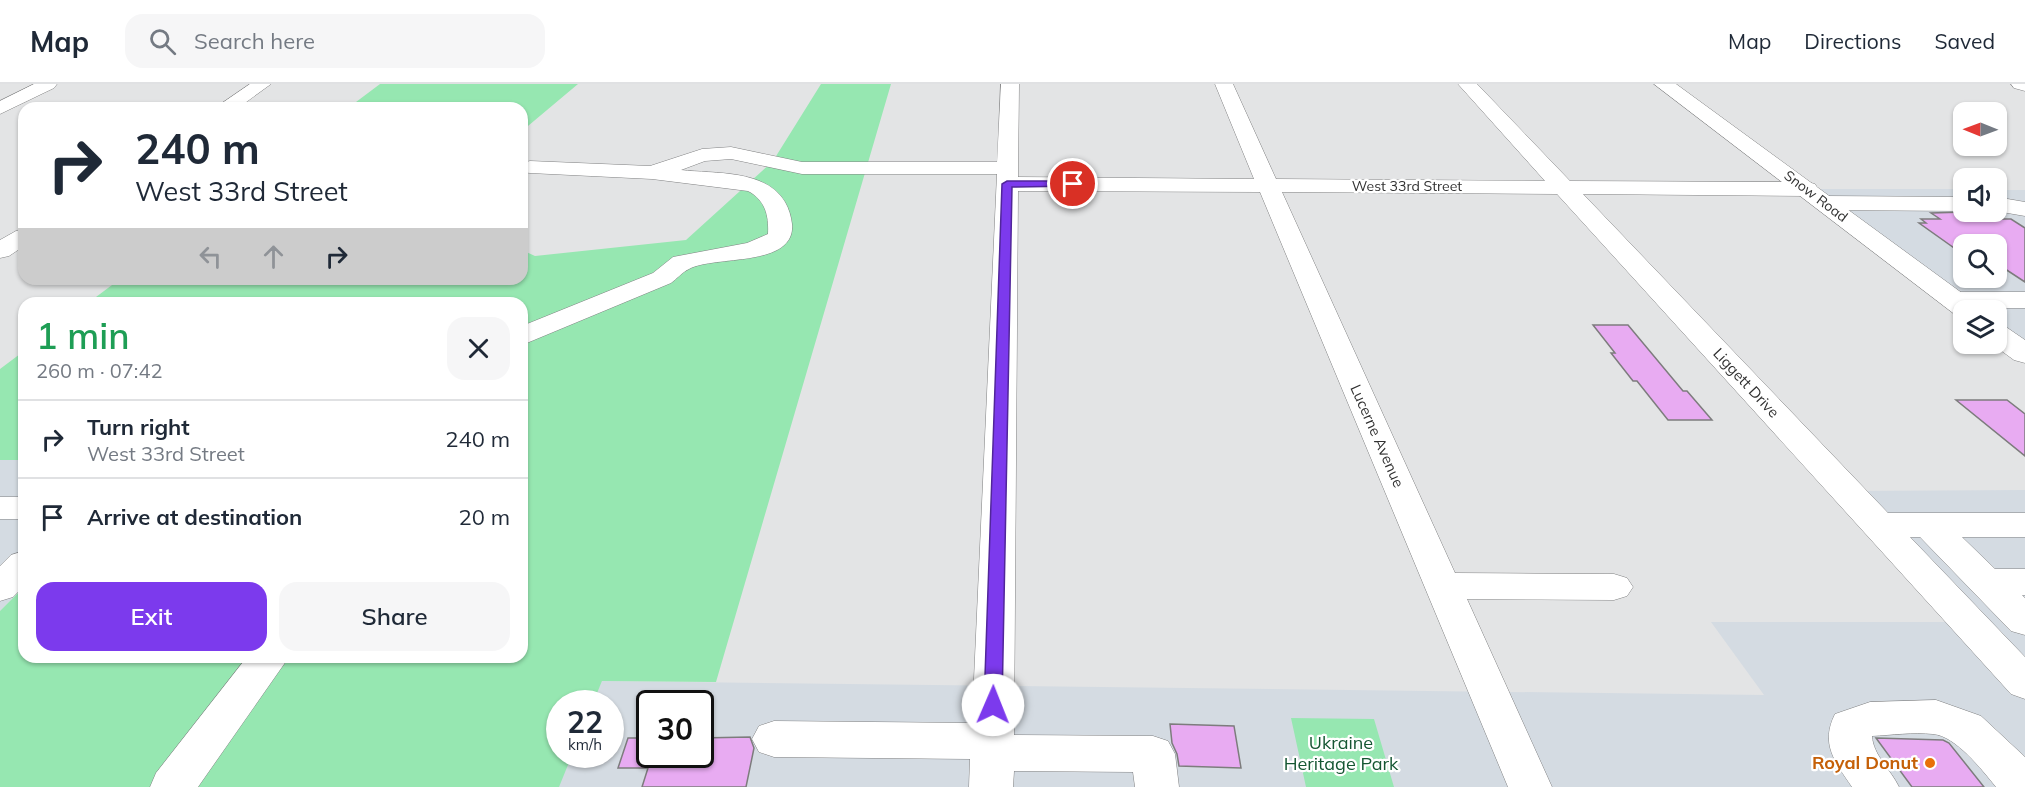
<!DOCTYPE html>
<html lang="en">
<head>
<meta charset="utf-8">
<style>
	:root { --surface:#fff; --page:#f6f6f7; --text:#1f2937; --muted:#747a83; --line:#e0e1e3; --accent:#7c3aed }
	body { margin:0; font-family:Mulish,sans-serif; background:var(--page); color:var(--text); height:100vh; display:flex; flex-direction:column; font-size:22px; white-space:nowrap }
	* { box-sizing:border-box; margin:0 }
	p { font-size:20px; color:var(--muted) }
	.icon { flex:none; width:33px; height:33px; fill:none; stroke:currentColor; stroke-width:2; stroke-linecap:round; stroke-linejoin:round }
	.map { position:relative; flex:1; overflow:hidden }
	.details { position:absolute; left:18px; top:213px; width:510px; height:366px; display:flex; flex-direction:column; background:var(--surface); border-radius:18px; box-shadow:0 2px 4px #0004 }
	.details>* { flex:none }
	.hud { position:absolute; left:18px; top:18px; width:510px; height:183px; border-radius:18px; box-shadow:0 2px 4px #0004; background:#fff; color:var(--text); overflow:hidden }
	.needle { width:39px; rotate:271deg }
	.fabs { position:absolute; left:1953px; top:18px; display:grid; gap:12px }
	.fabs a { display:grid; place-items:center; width:54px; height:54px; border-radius:12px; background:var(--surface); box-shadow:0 2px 4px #0004; font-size:30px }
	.speed { position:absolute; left:546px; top:606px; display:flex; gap:12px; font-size:30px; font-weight:700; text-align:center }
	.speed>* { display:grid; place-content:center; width:78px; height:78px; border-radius:50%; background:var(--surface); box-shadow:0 2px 4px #0004; line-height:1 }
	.speed small { font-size:15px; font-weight:400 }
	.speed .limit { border:3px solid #111; border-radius:9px; background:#fff; color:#111 }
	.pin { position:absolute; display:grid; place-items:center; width:51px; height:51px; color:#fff; margin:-26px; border:3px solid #fff; border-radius:50%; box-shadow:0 2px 6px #0007 }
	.me { position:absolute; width:66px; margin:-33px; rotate:1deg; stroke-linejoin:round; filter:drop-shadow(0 0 4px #0008) }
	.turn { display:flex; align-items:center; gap:21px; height:126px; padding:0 18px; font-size:27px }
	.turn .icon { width:78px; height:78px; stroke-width:2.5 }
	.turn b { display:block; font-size:42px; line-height:51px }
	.lanes { display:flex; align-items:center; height:57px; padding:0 18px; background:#0003; justify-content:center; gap:30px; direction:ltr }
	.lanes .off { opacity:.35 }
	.round { display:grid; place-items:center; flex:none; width:63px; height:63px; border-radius:18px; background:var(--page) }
	.headline { display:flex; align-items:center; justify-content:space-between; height:102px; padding:0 18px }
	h1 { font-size:36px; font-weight:600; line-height:45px; color:#1e9e55 }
	.button { display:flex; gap:12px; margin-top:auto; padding:12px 18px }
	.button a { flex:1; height:69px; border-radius:18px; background:var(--accent); color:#fff; font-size:24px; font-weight:600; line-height:69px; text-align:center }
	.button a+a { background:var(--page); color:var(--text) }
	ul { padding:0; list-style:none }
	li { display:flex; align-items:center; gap:18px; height:78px; padding:0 18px; border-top:2px solid var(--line) }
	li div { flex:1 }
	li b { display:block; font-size:22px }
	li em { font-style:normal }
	header { display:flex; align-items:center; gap:36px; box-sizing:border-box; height:84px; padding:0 30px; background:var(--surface); border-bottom:2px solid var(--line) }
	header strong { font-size:28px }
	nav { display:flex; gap:33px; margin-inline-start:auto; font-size:21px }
	.search { width:420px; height:54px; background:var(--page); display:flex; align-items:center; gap:15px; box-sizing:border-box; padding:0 21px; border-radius:18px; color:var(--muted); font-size:22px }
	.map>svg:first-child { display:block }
	.built { fill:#d4dbe2; fill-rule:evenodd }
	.green { fill:#96e7b1 }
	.building { fill:#e8abf2; stroke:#7d7c7d; stroke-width:1.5 }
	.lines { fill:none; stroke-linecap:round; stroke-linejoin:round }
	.minor-casing { stroke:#808182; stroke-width:1 }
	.major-casing { stroke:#808182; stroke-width:1 }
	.minor { fill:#fff; fill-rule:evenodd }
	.major { fill:#fff; fill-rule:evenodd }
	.route { fill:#7c3aed; stroke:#51269a; stroke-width:1.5 }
	.food-dot { fill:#e8710a; stroke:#fff; stroke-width:2 }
	.labels { text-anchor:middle; stroke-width:4.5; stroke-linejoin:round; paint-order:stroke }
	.far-street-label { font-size:14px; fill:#303030; stroke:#fff }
	.street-label { font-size:15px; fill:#303030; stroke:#fff }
	.near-park-label { font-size:18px; fill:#145632; stroke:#fff }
	.near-food-label { font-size:18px; font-weight:bold; fill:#c56008; stroke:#fff; text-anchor:end }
</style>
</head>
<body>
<header>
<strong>Map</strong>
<div class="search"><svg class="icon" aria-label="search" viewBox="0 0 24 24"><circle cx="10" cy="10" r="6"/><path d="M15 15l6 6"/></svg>Search here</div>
<nav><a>Map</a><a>Directions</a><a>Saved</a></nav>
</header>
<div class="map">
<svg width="2025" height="703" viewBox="0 0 2025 703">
	<rect width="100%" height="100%" fill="#e3e4e5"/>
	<!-- built -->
	<path class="built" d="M1807 105H1963L1964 128H1996L1997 106H2025V270L1997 249 1996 226H1967ZM1964 160H1996V194H1964Z
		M0 376H24V503L0 527Z
		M2025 406V703H558L571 671 610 670V620L592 619 602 597 1764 611 1711 538H1968L1846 407ZM650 620H700V670H650Z"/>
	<!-- green -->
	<path class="green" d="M380 0H578L522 47V24H348Z
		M821 0H891L716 598 602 597 593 619 560 620V670L572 671 559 703H0V527L24 503V573H522V219H88L120 195H522V166L535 172 686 156 773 77Z
		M24 267V376H0V285Z
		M1291 634 1374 635 1394 703H1306Z"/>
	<!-- building -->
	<path class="building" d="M1966 128 1976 135H2011L2025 144V198L1996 179V160H1964V166H1957L1919 139H1926L1921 135H1940L1931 129Z
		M1593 241H1628L1683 307H1687L1712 336H1668L1637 297H1633L1611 269H1615Z
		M1956 316H2007L2025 330V372Z
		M1170 640 1234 642 1241 684 1179 682 1177 670 1172 659Z
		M750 653 754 664 746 703H642L648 684H618L628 654H650V679L652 670H700V654Z
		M1876 654 1943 656 1949 659 1984 703H1912Z"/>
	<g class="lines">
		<!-- minor casing -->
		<g class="minor-casing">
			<path id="minor" d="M34 0H57L54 4 0 30V17Z
				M250 0H271L238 24H215Z
				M1001 0H1019L1018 93 1254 95 1215 0H1233L1276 95 1545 97 1458 0H1477L1570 97 1807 98 1815 100 1818 105 1815 110 1807 112 1583 110 1888 429H2025V453H1962L1995 485H2025V511H2022L2025 514V551L2011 547 1920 453H1910L2025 573V615L2011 610 1557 110 1282 108 1455 489 1614 490 1627 494 1633 503 1627 512 1614 516 1467 515 1552 703H1508L1260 108 1018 107 1014 651 1153 652 1168 657 1175 670 1179 703H1135L1133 688 1014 687 1013 703H969L970 675 774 673 759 668 752 655 759 642 774 637 972 639 997 90H802L731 75 705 77 681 86C715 90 765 85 785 118 789 125 791 132 792 140 796 184 714 171 689 185 682 188 677 195 671 199L522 261V242L653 189 673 173 747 159 768 150C769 131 765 116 748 107L652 95 530 89 522 88V79L530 77 650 82 702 65 731 63 802 78H997Z
				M2011 0H2025V7L2014 4Z
				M1825 112 1964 113V127L1825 126 1817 124 1814 119 1817 114Z
				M1996 113 2025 118V132L1996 127Z
				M24 145V162L9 172 0 174V156L16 147Z
				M1953 208H2025V224H1953L1944 222 1940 216 1944 210Z
				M0 413H24V435H0Z
				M24 467V502L13 513 0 517V482L11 471Z
				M247 573H289L198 703H150L156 689Z
				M1936 616 1981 632 2025 673V703H1996C1982 686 1956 652 1933 650 1913 648 1892 651 1872 652 1873 671 1891 686 1899 703H1852C1835 678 1820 660 1835 630L1870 618Z"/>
		</g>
		<!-- major casing -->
		<g class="major-casing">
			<path id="major" d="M1654 0H1676L1977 220 1981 226H1964V234L1957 232Z
				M1996 240 2006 243 2025 256V279L2014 276 1992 260H1996Z"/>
		</g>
		<!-- minor -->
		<use href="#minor" class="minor"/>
		<!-- major -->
		<use href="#major" class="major"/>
	</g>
	<!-- route -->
	<path class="route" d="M1073 97 1078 100 1076 102 1012 103 1002 621 1000 626 993 628 987 626 984 621 1002 100 1007 97Z"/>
	<!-- markers -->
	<circle class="food-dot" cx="1930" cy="679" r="6"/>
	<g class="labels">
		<!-- far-street labels -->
		<g class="far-street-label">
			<text x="1407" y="107">West 33rd Street</text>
			<text transform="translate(1816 112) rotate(37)" y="5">Snow Road</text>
		</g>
		<!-- street labels -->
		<g class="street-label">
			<text transform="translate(1746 299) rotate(47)" y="5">Liggett Drive</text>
			<text transform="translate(1377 352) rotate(66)" y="5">Lucerne Avenue</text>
		</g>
		<!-- near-park labels -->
		<g class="near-park-label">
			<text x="1341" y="665">Ukraine<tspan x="1341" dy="21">Heritage Park</tspan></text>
		</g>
		<!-- near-food labels -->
		<g class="near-food-label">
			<text x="1918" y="685">Royal Donut</text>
		</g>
	</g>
</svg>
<div class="fabs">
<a><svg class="needle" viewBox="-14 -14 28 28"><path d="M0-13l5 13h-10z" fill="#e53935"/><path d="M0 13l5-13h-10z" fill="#747a83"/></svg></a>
<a><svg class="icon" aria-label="sound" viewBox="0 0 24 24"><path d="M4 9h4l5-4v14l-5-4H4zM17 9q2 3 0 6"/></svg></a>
<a><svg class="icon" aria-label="search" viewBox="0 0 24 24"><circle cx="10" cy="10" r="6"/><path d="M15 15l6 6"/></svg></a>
<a><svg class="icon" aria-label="layers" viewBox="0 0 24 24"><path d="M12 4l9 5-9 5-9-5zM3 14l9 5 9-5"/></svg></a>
</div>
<div class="speed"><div>22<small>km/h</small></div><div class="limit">30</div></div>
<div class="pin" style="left:1073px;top:100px;background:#d93025"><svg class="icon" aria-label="arrive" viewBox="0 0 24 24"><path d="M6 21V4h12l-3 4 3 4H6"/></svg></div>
<svg class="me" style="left:993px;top:621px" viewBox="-20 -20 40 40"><circle r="19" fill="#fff"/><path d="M0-13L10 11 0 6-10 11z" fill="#7c3aed"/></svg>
<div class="hud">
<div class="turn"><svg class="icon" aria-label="right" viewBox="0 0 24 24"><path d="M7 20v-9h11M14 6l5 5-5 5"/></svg><div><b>240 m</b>West 33rd Street</div></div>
<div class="lanes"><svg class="icon off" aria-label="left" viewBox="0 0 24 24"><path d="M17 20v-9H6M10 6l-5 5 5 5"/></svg><svg class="icon off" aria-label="ahead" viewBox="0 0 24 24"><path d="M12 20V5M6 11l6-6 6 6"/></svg><svg class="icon" aria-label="right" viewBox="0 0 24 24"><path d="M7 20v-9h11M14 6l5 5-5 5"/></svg></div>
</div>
<section class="details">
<div class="headline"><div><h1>1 min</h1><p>260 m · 07:42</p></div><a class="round"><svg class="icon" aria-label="close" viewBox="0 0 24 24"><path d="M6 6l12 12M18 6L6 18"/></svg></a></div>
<ul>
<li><svg class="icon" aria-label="right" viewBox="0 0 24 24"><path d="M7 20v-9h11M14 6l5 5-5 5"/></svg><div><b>Turn right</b><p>West 33rd Street</p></div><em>240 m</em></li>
<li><svg class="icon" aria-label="arrive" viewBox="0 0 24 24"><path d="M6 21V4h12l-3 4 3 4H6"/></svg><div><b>Arrive at destination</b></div><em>20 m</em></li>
</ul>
<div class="button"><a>Exit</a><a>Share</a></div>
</section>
</div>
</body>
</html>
